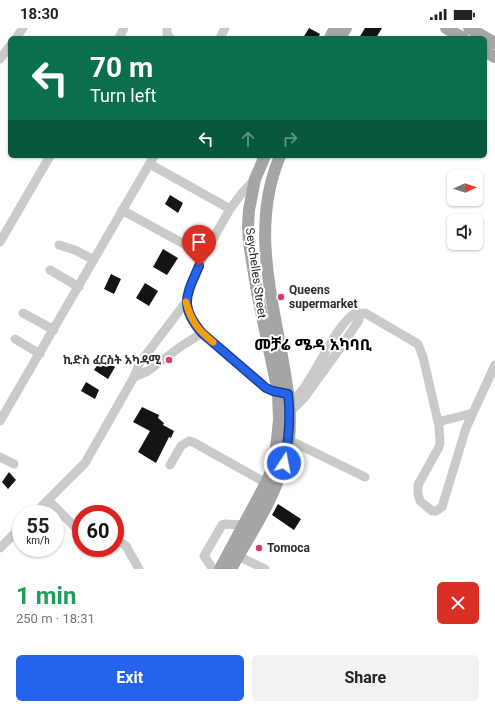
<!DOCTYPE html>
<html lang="en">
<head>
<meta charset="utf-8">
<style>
	:root { --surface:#fff; --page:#f2f2f2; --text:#222; --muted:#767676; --accent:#2563eb }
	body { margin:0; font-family:Roboto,"Noto Sans Ethiopic",sans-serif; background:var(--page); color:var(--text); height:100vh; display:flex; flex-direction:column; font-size:15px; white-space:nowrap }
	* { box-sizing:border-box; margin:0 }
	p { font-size:13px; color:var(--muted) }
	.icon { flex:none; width:22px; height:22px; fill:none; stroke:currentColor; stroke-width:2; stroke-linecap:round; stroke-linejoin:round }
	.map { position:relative; height:541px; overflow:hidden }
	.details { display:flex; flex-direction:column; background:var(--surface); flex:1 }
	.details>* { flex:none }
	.banner { position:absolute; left:8px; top:8px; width:479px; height:122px; border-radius:6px; box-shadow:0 1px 3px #0004; background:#0b6e4f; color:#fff; overflow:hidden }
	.needle { width:26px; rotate:86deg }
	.controls { position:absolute; left:447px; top:142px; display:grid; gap:8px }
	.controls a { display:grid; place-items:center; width:36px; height:36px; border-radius:6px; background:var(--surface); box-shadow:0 1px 3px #0004; font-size:20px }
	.speed { position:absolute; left:12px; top:477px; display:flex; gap:8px; font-size:20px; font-weight:700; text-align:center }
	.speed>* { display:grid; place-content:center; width:52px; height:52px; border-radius:50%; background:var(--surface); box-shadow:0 1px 3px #0004; line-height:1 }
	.speed small { font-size:10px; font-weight:400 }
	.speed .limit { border:6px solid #d22; background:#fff; color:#111 }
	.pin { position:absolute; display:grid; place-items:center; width:34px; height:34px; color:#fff; margin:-41px -17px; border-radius:50% 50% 50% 0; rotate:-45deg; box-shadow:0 0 4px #0007 }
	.pin .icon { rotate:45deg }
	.me { position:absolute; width:44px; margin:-22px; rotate:11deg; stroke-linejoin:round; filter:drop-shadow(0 0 3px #0008) }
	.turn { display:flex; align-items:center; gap:14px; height:84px; padding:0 16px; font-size:18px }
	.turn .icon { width:52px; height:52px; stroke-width:2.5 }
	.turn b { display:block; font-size:28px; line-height:34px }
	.lanes { display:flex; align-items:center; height:38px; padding:0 16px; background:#0003; justify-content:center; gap:20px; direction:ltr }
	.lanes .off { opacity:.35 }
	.round { display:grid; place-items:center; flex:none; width:42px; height:42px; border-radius:6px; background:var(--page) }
	.summary { display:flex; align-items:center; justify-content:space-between; height:68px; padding:0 16px }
	h1 { font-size:24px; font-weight:700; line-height:30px; color:#1e9e55 }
	.cta { display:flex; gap:8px; margin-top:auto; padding:8px 16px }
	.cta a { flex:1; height:46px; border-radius:6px; background:var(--accent); color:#fff; font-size:16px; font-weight:700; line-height:46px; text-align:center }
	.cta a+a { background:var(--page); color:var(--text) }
	.status { display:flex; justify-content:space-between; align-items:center; height:28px; padding:0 20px; background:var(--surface); direction:ltr }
	.status svg { height:11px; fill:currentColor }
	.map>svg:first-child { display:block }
	.building { fill:#141414 }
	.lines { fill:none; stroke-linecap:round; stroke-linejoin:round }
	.minor { stroke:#cacaca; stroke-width:9 }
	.major { stroke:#a5a5a5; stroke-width:12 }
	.route-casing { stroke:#184099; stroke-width:10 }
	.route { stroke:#2563eb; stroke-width:7 }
	.slow { stroke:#f59e0b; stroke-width:7 }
	.poi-dot { fill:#d43f66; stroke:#fff; stroke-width:1.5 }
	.labels { text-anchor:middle; stroke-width:4; stroke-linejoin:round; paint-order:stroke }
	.street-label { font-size:12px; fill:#2d2d2d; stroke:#fff }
	.poi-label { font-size:12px; font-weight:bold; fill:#2d2d2d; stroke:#fff; text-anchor:start }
	.district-label { font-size:16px; font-weight:bold; fill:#000; stroke:#fff }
</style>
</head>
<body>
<div class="status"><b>18:30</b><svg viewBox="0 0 49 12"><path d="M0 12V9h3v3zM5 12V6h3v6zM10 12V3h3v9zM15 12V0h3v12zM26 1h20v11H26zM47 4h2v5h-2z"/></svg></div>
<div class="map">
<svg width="495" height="541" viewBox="0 0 495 541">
	<rect width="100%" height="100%" fill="#fff"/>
	<!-- building -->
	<path class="building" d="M309 0 320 6 318 10H303Z
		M365 0H382L376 10H359Z
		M170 167 183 175 178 185 165 176Z
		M163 221 178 230 167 247 153 239Z
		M111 246 121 251 114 266 104 261Z
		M145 255 158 263 149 278 136 270Z
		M102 331 115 339 108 351 94 342Z
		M86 354 99 362 95 371 81 363Z
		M142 379 159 387 158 390 164 395 163 397 174 403 171 410 169 409 156 435 138 424 150 403 133 394Z
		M9 444 16 452 8 461 2 454Z
		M278 476 301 491 294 502 272 487Z"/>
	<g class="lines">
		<!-- minor -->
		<path class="minor" d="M167 0V6L170 10
			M16 10 23 0
			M119 10 124 0
			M220 10 225 0
			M0 31 10 18
			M150 136 230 181
			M122 182 204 227
			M0 214 50 128
			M59 217 75 222 94 232
			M50 242 79 259
			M186 274C189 286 194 295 202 305L266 360 282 365
			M23 285 54 302
			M15 311 40 326
			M134 349 148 343 180 319 202 305
			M285 376C307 373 331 300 354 286L365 285 418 316 423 329 439 398 440 415 439 419 418 457V466L420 473 432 483H436L442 479 466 400 495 337
			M285 383H291L304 370 341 319 359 292V285
			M0 393 154 128
			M438 394 473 385
			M289 412 365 449
			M0 429 14 436
			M170 437 181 418 189 413 193 414 266 455
			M48 472 76 500 81 509
			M34 486 85 435 134 349 139 336 186 274 189 260 204 227 230 181 242 165 255 151
			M115 515H122L126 518 139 541
			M0 520 21 499
			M86 520H93
			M238 528 265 541
			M213 541 204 528 222 497 224 496 244 497"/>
		<!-- major -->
		<path class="major" d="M446 0 463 10
			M469 0 495 15
			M330 10 335 0
			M340 10 346 0
			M485 23 495 29
			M220 541 266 455 273 439 277 412 279 392 278 364 257 264 249 215 248 197 249 182 255 151 265 128
			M231 541C254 499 282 461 289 412 292 383 287 356 282 328 270 261 252 194 280 128"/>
	</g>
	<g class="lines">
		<!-- route casing -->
		<g class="route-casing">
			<path id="route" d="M199 238C186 268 179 278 202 305L266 360 273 363 288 366C291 390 289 411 284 435"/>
		</g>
		<!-- route -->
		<use href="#route" class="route"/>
		<!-- slow -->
		<path class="slow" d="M186 274C191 293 198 302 213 314"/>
	</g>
	<!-- markers -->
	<g class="poi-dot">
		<circle cx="281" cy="269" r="4"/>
		<circle cx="169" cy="332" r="4"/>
		<circle cx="259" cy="520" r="4"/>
	</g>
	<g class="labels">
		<!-- street labels -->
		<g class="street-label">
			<text transform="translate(256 245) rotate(82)" y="4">Seychelles Street</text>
		</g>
		<!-- poi labels -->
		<g class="poi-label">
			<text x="289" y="266">Queens<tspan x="289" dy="14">supermarket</tspan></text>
			<text x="161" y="336" text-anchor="end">ኪድስ ፈርስት አካዳሚ</text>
			<text x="267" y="524">Tomoca</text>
		</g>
		<!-- district labels -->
		<g class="district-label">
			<text x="313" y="322">መቻሬ ሜዳ አካባቢ</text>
		</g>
	</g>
</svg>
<div class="controls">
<a><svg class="needle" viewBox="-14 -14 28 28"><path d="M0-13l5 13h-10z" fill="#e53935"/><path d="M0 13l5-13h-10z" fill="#767676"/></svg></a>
<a><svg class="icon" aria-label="sound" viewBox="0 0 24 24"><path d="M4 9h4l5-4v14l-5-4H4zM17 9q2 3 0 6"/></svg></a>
</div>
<div class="speed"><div>55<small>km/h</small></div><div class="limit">60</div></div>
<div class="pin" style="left:199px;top:238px;background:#d93025"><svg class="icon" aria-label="arrive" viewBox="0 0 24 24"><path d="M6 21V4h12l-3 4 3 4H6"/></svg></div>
<svg class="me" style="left:284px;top:435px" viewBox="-20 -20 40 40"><circle r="17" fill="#2563eb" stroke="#fff" stroke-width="3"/><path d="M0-11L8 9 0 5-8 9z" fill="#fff"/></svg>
<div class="banner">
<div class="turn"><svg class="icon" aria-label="left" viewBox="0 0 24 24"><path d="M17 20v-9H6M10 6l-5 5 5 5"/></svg><div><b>70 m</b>Turn left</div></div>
<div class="lanes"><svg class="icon" aria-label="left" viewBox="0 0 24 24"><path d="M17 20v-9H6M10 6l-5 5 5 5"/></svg><svg class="icon off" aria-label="ahead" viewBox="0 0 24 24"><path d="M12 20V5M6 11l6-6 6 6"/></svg><svg class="icon off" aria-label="right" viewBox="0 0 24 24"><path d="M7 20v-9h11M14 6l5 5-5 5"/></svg></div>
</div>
</div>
<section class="details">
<div class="summary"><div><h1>1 min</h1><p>250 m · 18:31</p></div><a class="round" style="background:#d93025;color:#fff"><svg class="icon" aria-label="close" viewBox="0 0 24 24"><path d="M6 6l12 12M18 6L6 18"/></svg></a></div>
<div class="cta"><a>Exit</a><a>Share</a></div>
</section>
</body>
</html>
